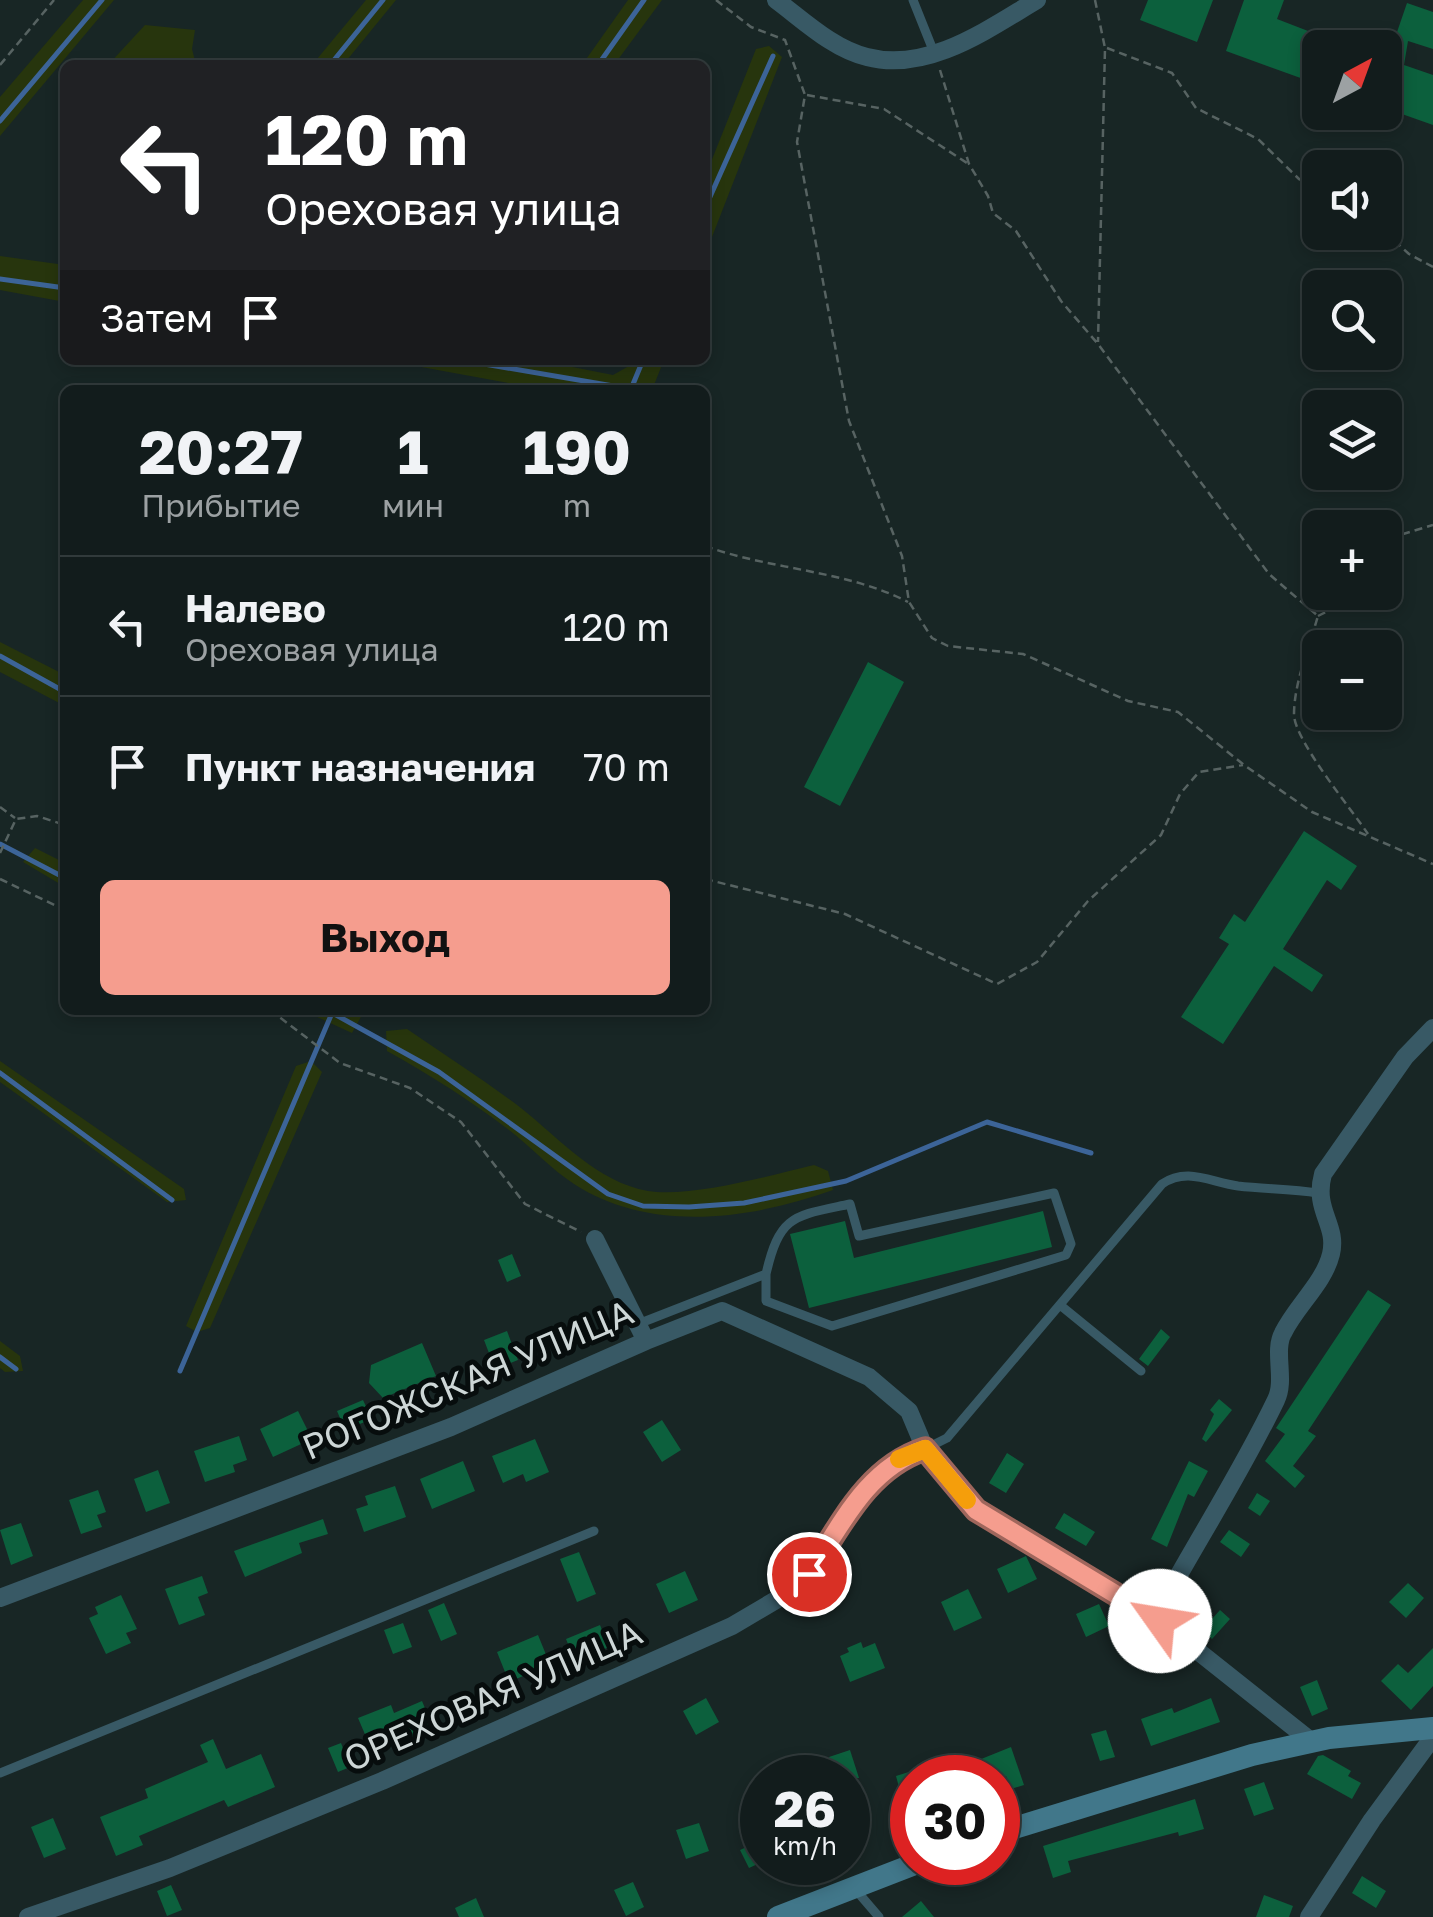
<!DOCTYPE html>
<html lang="ru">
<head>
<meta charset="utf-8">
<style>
	:root { --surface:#121c1c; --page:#1f2929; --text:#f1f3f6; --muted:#9ca1a3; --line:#313a3b; --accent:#f59d8e }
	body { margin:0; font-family:"Golos Text",sans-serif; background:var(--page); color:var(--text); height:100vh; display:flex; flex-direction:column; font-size:38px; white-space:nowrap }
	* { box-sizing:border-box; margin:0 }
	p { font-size:32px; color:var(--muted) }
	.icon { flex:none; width:55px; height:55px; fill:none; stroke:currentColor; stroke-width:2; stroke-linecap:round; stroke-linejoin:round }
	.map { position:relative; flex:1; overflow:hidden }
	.panel { position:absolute; left:60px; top:385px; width:650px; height:630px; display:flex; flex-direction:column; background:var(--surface); border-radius:15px; box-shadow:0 5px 15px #0003,0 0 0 2px var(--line) }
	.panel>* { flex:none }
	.hud { position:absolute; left:60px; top:60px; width:650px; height:305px; border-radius:15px; box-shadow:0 5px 15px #0003,0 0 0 2px var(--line); background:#202124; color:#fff; overflow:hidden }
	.needle { width:65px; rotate:41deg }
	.buttons { position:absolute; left:1302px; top:30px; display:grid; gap:20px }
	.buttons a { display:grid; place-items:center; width:100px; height:100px; border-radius:15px; background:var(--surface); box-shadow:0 5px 15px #0003,0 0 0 2px var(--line); font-size:50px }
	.speed { position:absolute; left:740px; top:1755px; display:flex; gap:20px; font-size:50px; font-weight:700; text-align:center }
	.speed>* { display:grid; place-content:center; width:130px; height:130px; border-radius:50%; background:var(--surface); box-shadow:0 5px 15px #0003,0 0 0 2px var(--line); line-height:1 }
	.speed small { font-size:25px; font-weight:400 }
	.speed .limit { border:15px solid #d22; background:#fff; color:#111 }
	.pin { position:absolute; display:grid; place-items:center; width:85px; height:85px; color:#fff; margin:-42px; border:5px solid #fff; border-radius:50%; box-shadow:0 2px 10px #0007 }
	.me { position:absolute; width:110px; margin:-55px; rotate:302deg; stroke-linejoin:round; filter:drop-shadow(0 0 8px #0008) }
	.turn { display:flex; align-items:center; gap:35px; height:210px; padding:0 40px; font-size:45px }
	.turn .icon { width:130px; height:130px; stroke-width:2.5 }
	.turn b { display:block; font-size:70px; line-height:85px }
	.then { display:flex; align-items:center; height:95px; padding:0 40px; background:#0003; gap:20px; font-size:38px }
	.eta { display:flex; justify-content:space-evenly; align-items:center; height:170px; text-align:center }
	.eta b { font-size:60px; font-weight:700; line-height:70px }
	.primary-button { display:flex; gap:20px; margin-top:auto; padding:20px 40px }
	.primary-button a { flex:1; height:115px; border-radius:15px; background:var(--accent); color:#111; font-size:40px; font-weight:700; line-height:115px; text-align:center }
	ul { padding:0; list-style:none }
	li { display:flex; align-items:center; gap:30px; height:140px; padding:0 40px; border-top:2px solid var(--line) }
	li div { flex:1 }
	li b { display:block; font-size:38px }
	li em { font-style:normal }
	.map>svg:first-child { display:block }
	.green { fill:#27350d }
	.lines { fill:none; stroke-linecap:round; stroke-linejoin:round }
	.stream { stroke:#3c6498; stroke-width:5 }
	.building { fill:#0c603d }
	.path { stroke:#576362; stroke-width:2.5; stroke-dasharray:8 5; stroke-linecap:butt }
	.lane { stroke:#385965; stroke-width:9 }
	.street { stroke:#385965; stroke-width:18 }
	.secondary { stroke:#41778a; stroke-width:22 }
	.route-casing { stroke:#9f665c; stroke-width:25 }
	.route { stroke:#f59d8e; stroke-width:18 }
	.slow { stroke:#f59e0b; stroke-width:18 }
	.labels { text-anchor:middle; stroke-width:10; stroke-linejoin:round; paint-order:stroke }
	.street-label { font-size:35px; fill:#cdd6d6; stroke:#070d0d }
</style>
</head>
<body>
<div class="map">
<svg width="1433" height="1917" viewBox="0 0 1433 1917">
	<rect width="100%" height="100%" fill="#182625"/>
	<!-- green -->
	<path class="green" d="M83 0H114L0 136V97Z
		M366 0H396L343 65H312Z
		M628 0H662L614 65H582Z
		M145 25 195 30 192 49 196 65H108Z
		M769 46 782 57 705 255V177L756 49Z
		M0 256 65 265V302L0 290Z
		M383 360H537L613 375 629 366 632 360H664L652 390H546Z
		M0 642 65 675V706L0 672Z
		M35 848 65 863V887L23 862Z
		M302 1010H358L362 1015 352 1033Z
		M407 1029C445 1055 484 1080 521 1108 560 1139 597 1182 648 1191 690 1198 772 1175 814 1165L828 1171 833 1190C752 1219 651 1234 574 1184 551 1169 531 1147 509 1130 470 1100 430 1075 387 1051L386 1031Z
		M0 1061 184 1189 186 1200 167 1202 0 1082Z
		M311 1061 322 1072 210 1328 197 1332 186 1326 296 1066Z
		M0 1341 20 1356 23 1371 5 1372 0 1368Z"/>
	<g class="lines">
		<!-- stream -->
		<path class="stream" d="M330 65 383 0
			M598 65 644 0
			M0 121 102 0
			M705 208 773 56
			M0 279 65 288
			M461 360 631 389 643 360
			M0 656 65 692
			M0 844 65 878
			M327 1010 439 1072 608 1194 643 1206 689 1207 744 1203 846 1181 987 1122 1091 1153
			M0 1073 172 1200
			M0 1357 16 1369
			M180 1371 332 1013"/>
	</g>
	<!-- building -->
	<path class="building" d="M1148 0H1213L1197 42 1140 20Z
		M1244 0H1284L1277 19 1352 48H1320V85L1226 51Z
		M1407 3 1433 12V49L1408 41 1404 65 1433 75V125L1385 108V67Z
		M868 662 904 682 840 806 804 787Z
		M1304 831 1357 866 1341 890 1327 880 1283 949 1323 975 1312 992 1274 966 1223 1044 1181 1017 1229 944 1219 938 1234 914 1245 922Z
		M1043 1211 1052 1247 809 1308 790 1234 845 1221 854 1258Z
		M512 1254 521 1276 507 1282 498 1260Z
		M1368 1290 1391 1305 1308 1431 1316 1436 1293 1466 1305 1476 1295 1488 1265 1461 1285 1434 1276 1428Z
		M1161 1329 1170 1337 1148 1366 1139 1359Z
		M507 1331 518 1360 495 1369 484 1340Z
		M422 1343 436 1376 383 1398 369 1383 371 1365Z
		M1219 1399 1232 1410 1206 1442 1202 1439 1214 1414 1210 1410Z
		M363 1400 372 1419 345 1430 337 1411Z
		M298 1411 312 1439 273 1457 260 1429Z
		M662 1420 681 1450 662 1462 643 1432Z
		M239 1436 247 1460 233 1465 235 1472 205 1482 194 1451Z
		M535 1439 549 1472 526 1482 523 1474 503 1483 492 1456Z
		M1007 1453 1024 1464 1006 1493 989 1483Z
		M463 1461 475 1491 432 1509 420 1479Z
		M1189 1461 1208 1471 1194 1497 1188 1494 1167 1547 1151 1539Z
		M158 1470 170 1503 146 1512 134 1479Z
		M395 1486 406 1517 364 1532 356 1509 368 1505 365 1496Z
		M98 1490 106 1512 97 1515 102 1527 81 1534 69 1500Z
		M1257 1493 1270 1501 1260 1516 1248 1508Z
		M1064 1513 1095 1532 1086 1546 1055 1528Z
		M323 1519 328 1534 299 1543 302 1553 245 1577 234 1551Z
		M21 1523 33 1556 11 1565 0 1530Z
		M1229 1530 1250 1544 1241 1557 1220 1542Z
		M579 1552 596 1594 577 1602 560 1559Z
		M1026 1556 1037 1579 1008 1593 997 1569Z
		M685 1571 698 1600 669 1613 656 1584Z
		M202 1576 208 1593 198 1597 205 1615 179 1625 165 1589Z
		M1408 1583 1424 1598 1406 1618 1389 1602Z
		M968 1589 982 1618 954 1631 941 1602Z
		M121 1595 137 1629 126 1633 131 1643 106 1654 89 1618 98 1614 95 1607Z
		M444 1603 457 1634 441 1641 428 1610Z
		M1099 1604 1109 1626 1086 1637 1076 1614Z
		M1220 1610 1230 1619 1212 1639 1202 1630Z
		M403 1623 412 1647 393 1654 384 1630Z
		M600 1625 609 1647 575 1662 566 1639Z
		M538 1635 547 1657 539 1660 542 1668 509 1682 497 1652Z
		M861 1642 863 1648 875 1643 885 1668 850 1682 840 1656 849 1652 847 1648Z
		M1433 1648V1686L1411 1710 1381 1681 1398 1664 1408 1673Z
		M1317 1680 1328 1709 1312 1716 1300 1687Z
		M706 1698 719 1722 696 1735 683 1711Z
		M1211 1698 1220 1722 1151 1746 1141 1719 1172 1708 1174 1713Z
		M422 1701 435 1732 410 1743 405 1731 370 1746 358 1718 391 1705 394 1713Z
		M1106 1730 1115 1757 1100 1761 1091 1734Z
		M213 1739 226 1769 261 1754 275 1787 228 1807 224 1800 139 1836 143 1845 116 1856 100 1817 148 1798 145 1789 208 1762 200 1745Z
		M341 1743 350 1767 338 1772 328 1748Z
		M1011 1747 1024 1785 1011 1789 1006 1776 934 1778Z
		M850 1750 859 1778H836L829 1757Z
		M1323 1755 1351 1771 1348 1776 1361 1783 1352 1799 1307 1774 1318 1756Z
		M912 1771V1787L900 1791 896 1776Z
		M1264 1782 1274 1809 1254 1816 1244 1789Z
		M1195 1799 1204 1829 1179 1836 1178 1832 1068 1861 1071 1872 1053 1878 1043 1846Z
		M53 1818 66 1849 44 1858 31 1827Z
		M699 1823 709 1851 686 1859 676 1830Z
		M762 1840V1862L749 1868 740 1850Z
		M1362 1876 1386 1891 1376 1908 1352 1893Z
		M633 1882 644 1907 626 1916 614 1890Z
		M171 1885 182 1910 167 1916 157 1891Z
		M1264 1895 1293 1906 1289 1917H1256Z
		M476 1898 484 1917H459L455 1908Z
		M921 1901 934 1917H902Z"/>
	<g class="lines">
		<!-- path -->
		<path class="path" d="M716 0 751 27 785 40 805 95 797 142 849 421 902 556 909 602 932 638 948 646 1023 654 1128 701 1178 712 1244 765 1312 812 1433 864
			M1095 0 1105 48 1098 342
			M1107 48 1172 73 1196 108 1258 139 1299 179 1320 189
			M0 65 54 0
			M940 70 969 164 988 196 993 213 1016 231 1061 301 1098 344 1269 574 1318 616C1309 647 1294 683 1294 715 1295 741 1352 810 1368 834
			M807 95 884 109 967 163
			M1385 232 1409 254 1433 267
			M705 546C771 570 846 570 908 602
			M1385 554 1403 534 1433 525
			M1318 616 1338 606 1353 592
			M0 807 15 818
			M0 853 16 819 37 816 65 825
			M0 879 65 910
			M705 879 845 914 997 984 1037 962 1088 901 1161 835 1180 794 1199 772 1243 765
			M270 1010 340 1063 410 1088 461 1122 525 1204 581 1232"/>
		<!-- lane -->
		<path class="lane" d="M913 0 935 55
			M1060 1305 1141 1371
			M638 1324 766 1274C780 1214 794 1216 850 1204L859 1236 1054 1193 1071 1244 1066 1255 832 1326 766 1301V1274
			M925 1449 947 1438 1162 1184C1187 1167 1210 1182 1238 1186 1264 1189 1291 1189 1318 1193
			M0 1773 594 1531
			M855 1889 879 1917"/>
		<!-- street -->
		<path class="street" d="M776 0C803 20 833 49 867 57 928 73 988 29 1037 0
			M595 1239 646 1341
			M0 1598 451 1427 646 1341 722 1311 869 1377 909 1411 925 1449 976 1509 1160 1621 1311 1741
			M1160 1621 1167 1596C1203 1531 1244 1467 1276 1400 1286 1380 1273 1351 1283 1333 1296 1306 1324 1283 1331 1254 1338 1224 1313 1211 1323 1174L1405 1057 1433 1028
			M28 1917 170 1868 382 1781 732 1626 798 1587 867 1486 905 1456 925 1449
			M1309 1917 1372 1820 1433 1737"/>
		<!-- secondary -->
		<path class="secondary" d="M998 1833 1252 1755 1329 1738 1433 1728
			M778 1917 920 1862"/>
	</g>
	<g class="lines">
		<!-- route casing -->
		<g class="route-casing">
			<path id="route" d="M809 1574C841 1525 867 1468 925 1449L976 1510 1160 1621"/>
		</g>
		<!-- route -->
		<use href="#route" class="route"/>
		<!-- slow -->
		<path class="slow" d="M899 1459 925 1449 967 1500"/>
	</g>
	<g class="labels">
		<!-- street labels -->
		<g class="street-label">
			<text transform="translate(468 1380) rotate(-23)" y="12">РОГОЖСКАЯ УЛИЦА</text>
			<text transform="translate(493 1696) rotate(-24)" y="12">ОРЕХОВАЯ УЛИЦА</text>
		</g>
	</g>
</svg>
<div class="buttons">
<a><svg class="needle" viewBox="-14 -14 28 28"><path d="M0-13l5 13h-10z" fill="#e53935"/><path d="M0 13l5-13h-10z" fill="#9ca1a3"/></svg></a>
<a><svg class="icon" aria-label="sound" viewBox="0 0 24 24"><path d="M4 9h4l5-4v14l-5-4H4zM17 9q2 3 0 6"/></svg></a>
<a><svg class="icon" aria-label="search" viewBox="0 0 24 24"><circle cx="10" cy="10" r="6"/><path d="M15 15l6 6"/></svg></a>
<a><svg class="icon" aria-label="layers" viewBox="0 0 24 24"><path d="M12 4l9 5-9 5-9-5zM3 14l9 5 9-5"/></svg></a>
<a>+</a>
<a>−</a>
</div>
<div class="speed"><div>26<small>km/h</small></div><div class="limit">30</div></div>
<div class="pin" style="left:809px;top:1574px;background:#d93025"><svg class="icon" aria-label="arrive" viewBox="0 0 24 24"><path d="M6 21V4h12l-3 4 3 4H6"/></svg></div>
<svg class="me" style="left:1160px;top:1621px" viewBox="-20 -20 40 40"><circle r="19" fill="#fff"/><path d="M0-13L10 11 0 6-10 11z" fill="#f59d8e"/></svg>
<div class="hud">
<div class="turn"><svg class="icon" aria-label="left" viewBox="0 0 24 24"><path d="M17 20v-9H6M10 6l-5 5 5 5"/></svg><div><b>120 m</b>Ореховая улица</div></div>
<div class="then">Затем<svg class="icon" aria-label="arrive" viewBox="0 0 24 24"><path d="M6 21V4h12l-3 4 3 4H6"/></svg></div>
</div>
<section class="panel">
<div class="eta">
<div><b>20:27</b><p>Прибытие</p></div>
<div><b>1</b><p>мин</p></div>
<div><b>190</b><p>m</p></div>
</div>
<ul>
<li><svg class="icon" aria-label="left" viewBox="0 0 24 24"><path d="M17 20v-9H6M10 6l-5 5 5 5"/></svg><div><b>Налево</b><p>Ореховая улица</p></div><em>120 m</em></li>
<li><svg class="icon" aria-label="arrive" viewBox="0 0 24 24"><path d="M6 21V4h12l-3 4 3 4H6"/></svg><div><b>Пункт назначения</b></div><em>70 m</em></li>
</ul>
<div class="primary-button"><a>Выход</a></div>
</section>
</div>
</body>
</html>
